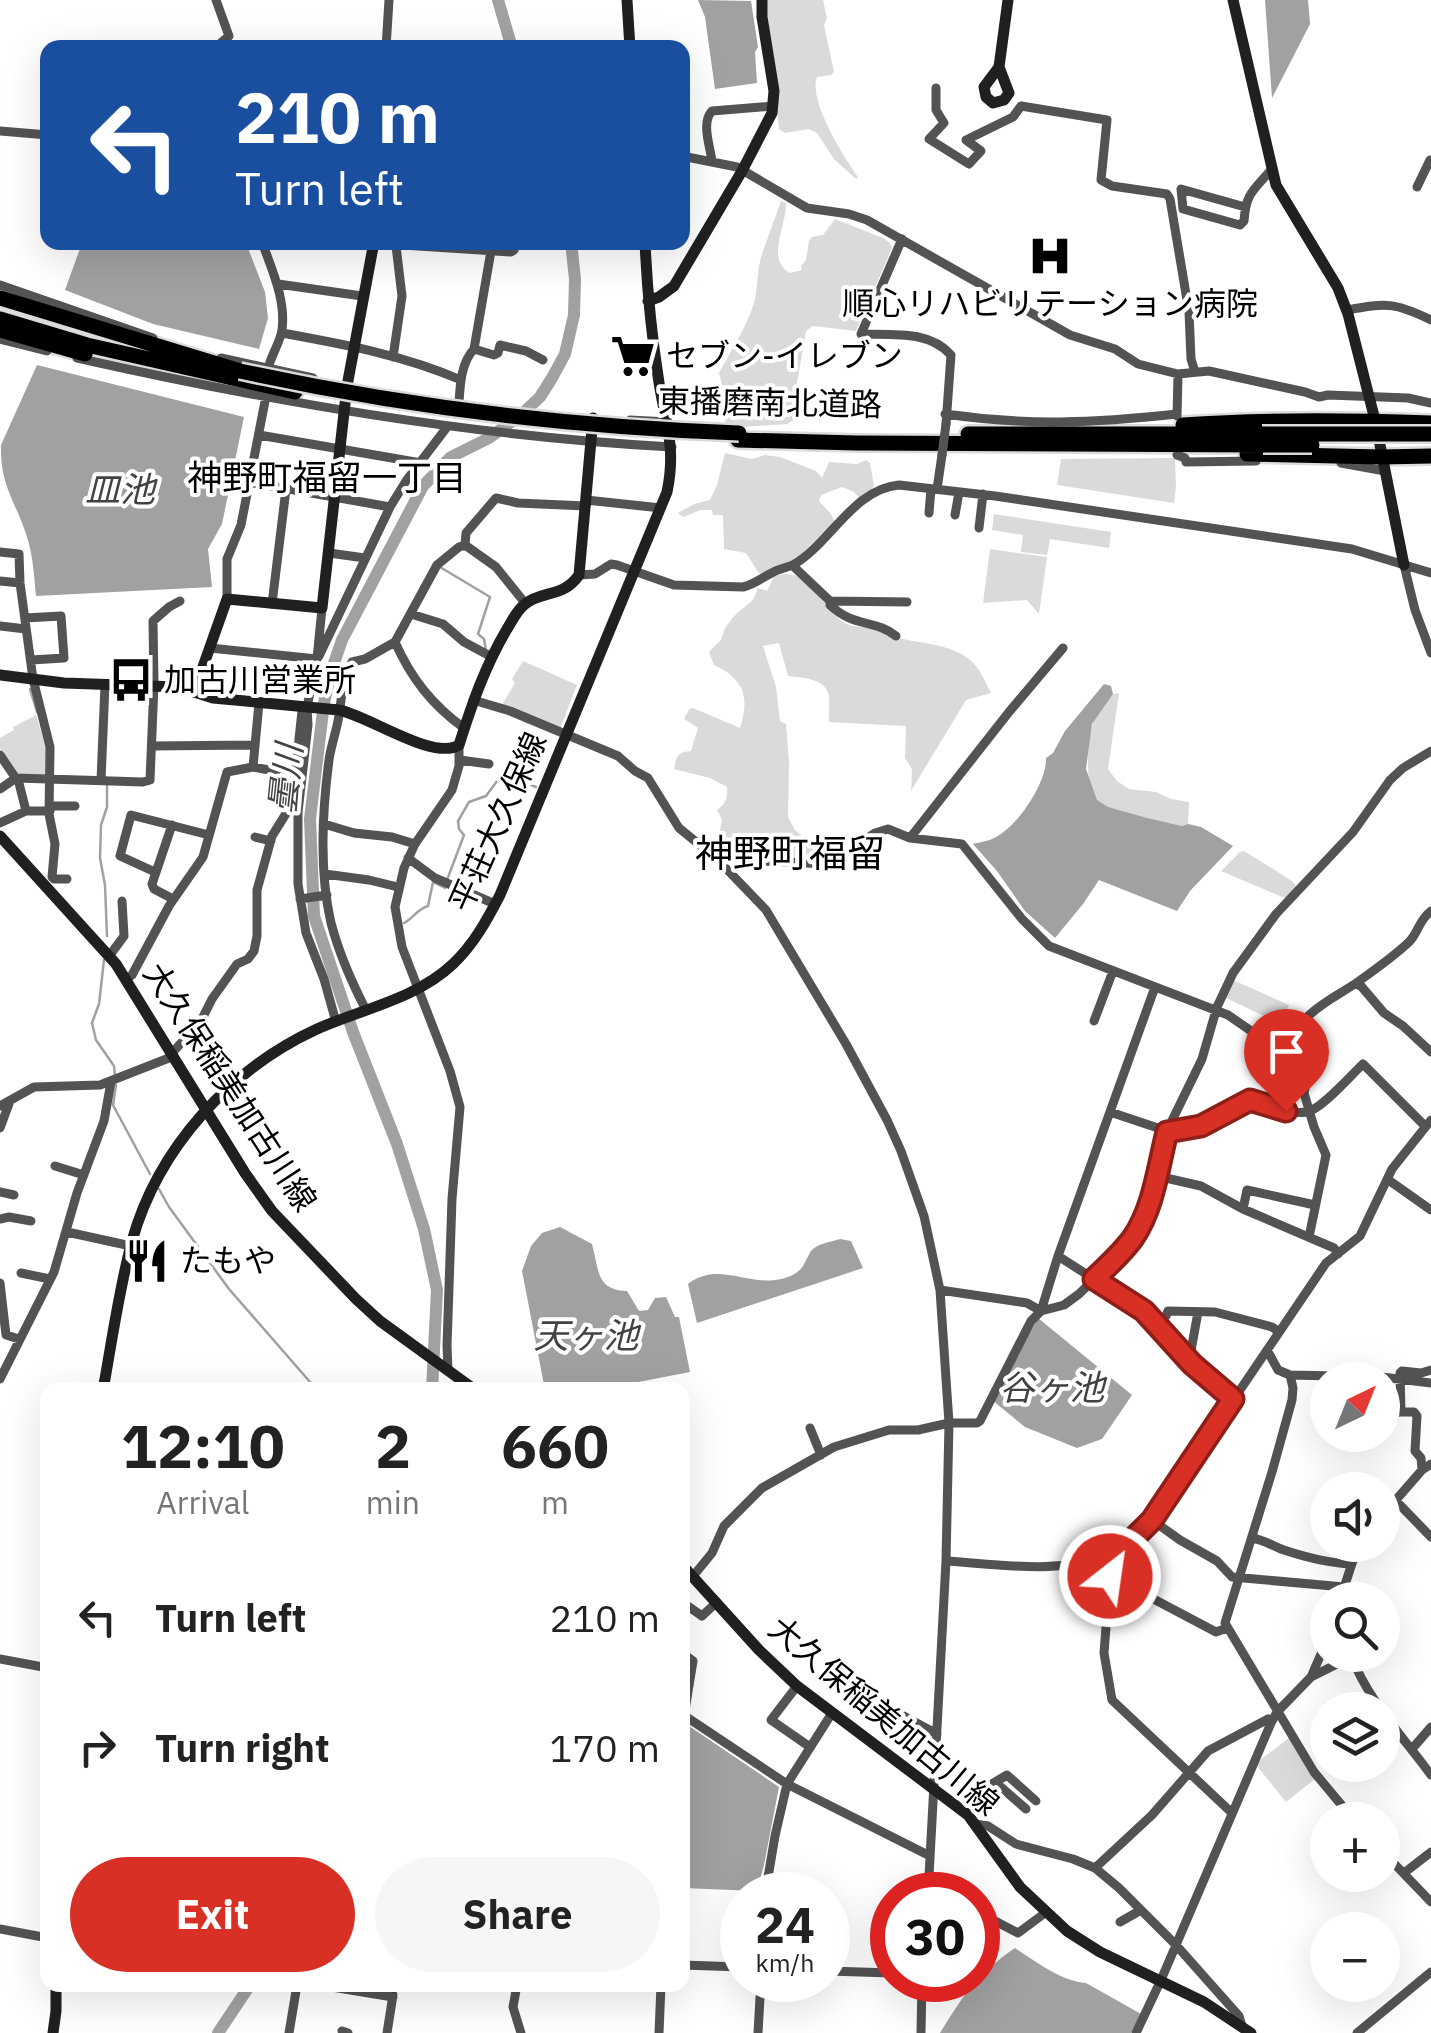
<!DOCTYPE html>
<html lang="en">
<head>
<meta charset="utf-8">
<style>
	:root { --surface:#fff; --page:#f6f6f6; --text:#222; --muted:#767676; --accent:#d93025 }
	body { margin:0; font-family:"IBM Plex Sans","Noto Sans JP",sans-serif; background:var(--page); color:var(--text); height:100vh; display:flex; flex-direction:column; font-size:38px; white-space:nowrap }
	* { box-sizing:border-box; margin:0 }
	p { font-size:32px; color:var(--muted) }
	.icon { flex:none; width:55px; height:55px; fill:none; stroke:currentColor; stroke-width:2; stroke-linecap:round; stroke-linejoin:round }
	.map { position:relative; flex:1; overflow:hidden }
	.side { position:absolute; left:40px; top:1382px; width:650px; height:610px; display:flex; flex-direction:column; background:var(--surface); border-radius:20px; box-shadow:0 10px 40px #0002 }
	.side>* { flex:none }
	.hud { position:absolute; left:40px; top:40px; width:650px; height:210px; border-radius:20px; box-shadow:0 10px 40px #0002; background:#1a4fa0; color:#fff; overflow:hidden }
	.needle { width:65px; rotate:43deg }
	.buttons { position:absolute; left:1310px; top:1362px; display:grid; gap:20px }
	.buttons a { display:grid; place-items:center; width:90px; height:90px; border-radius:50%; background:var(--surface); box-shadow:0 10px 40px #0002; font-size:50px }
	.speed { position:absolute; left:720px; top:1872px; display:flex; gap:20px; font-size:50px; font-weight:700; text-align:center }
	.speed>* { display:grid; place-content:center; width:130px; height:130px; border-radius:50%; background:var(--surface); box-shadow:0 10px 40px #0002; line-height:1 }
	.speed small { font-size:25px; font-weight:400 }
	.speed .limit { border:15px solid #d22; background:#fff; color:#111 }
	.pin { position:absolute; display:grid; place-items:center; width:85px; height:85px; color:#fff; margin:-102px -42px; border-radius:50% 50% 50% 0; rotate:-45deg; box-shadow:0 0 10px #0007 }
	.pin .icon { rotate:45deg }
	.me { position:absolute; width:110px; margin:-55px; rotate:30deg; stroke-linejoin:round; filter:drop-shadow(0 0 8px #0008) }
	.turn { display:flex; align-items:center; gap:35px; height:210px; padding:0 30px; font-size:45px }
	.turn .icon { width:130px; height:130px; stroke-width:2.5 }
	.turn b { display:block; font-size:70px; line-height:85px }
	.eta { display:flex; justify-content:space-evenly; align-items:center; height:170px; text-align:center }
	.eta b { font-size:60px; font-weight:800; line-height:70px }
	.action { display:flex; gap:20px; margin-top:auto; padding:20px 30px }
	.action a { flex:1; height:115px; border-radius:60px; background:var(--accent); color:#fff; font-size:40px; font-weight:800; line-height:115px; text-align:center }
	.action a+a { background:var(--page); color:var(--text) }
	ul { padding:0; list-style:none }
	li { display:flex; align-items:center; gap:30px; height:130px; padding:0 30px }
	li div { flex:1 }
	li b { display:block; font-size:38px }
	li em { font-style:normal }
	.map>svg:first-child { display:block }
	.green { fill:#dadada }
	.water { fill:#a1a1a1 }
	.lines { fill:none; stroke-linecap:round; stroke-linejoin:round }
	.stream { stroke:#a1a1a1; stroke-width:2.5 }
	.river { stroke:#a1a1a1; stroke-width:12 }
	.highway-casing { stroke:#dbdbdb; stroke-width:20 }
	.street { stroke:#535353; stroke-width:9 }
	.secondary { stroke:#202020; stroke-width:11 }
	.highway { stroke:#000; stroke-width:15 }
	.highway-bridge-casing { stroke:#dbdbdb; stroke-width:20; stroke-linecap:butt }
	.street-bridge { stroke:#535353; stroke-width:9 }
	.highway-bridge { stroke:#000; stroke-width:15 }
	.route-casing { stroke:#8d1f18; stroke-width:25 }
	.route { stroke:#d93025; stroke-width:18 }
	.labels { text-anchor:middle; stroke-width:8; stroke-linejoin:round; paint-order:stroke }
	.poi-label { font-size:32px; fill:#000; stroke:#fff; text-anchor:start }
	.street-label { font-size:32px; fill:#000; stroke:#fff }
	.neighbourhood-label { font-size:35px; fill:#000; stroke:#fff }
	.water-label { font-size:35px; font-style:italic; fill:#424242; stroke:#fff }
	.quarter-label { font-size:38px; fill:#000; stroke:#fff }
</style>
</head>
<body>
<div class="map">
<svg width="1431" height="2033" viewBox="0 0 1431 2033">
	<rect width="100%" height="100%" fill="#fff"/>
	<!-- green -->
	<path class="green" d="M766 0H823L827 18 824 25 834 72 831 75 817 77C808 100 843 156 858 177L856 179 834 159 817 133 809 129 785 133 779 129Z
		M781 201 786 203C787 225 765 259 790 273L802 270 801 266 806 260 809 241 812 237 823 235 835 219 883 238 889 242 892 248 856 331 813 326 806 331 795 394V419L787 424 727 428 725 422 727 402 719 373C730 352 744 331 752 309 759 291 756 271 762 254 768 236 775 219 781 201Z
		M725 453 752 459 765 455 780 457 816 471 822 478 829 462 857 464 866 460 870 463 874 486 869 493 860 499 854 492 842 487 821 495 819 501 831 514 835 522 796 559 762 574 758 572 746 553 724 549 723 515H713L712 510H701L683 517 678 513 694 504 710 500 717 485Z
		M1175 458 1176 487 1174 503 1057 485 1061 459Z
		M994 514 1111 532 1109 548 1050 539 1047 555 1021 552 1023 535 992 530Z
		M990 549 1047 557 1039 614 1027 600 983 603Z
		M783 574C817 572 822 614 849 625 857 628 865 626 873 628 881 630 888 634 895 637 919 644 950 643 970 660 980 668 985 682 991 693L966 700 911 791 912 769 905 758 906 726 829 722C828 714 830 705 829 697 827 678 803 678 788 676L779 643 763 646 776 687 780 721 786 724 789 763 788 817 795 830 819 851 821 857 818 861 716 850 722 820 717 810C726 804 728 797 727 787L710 778 674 769C676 756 678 752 691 751L698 728 684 719 689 709 693 708 740 728C750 697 744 679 714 665L709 652 721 640 725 628 734 616 753 600 758 588 767 591 774 577Z
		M523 661 577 685 560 729 502 705 515 683 512 679Z
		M1119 693 1108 769 1117 781 1129 789 1156 792 1171 799 1189 802 1188 824 1182 826C1165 822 1110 813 1099 803 1084 787 1087 746 1092 727 1095 714 1106 705 1113 694Z
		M36 715 46 748 45 775H20L16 773 0 748V738L14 730 13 727Z
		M1244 851 1292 881 1297 887 1287 899 1221 871 1240 852Z
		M1233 980 1289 1005 1281 1024 1224 997Z
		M1289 1738 1315 1779 1286 1802 1257 1766 1260 1760Z"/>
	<!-- water -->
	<path class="water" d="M698 0 751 1 758 47 755 52 757 83 715 89 705 17Z
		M1265 0H1308L1310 24 1272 98Z
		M82 243H246L265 292 268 318 259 349 153 324 65 290Z
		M37 365 244 417 222 524 208 549 212 587 36 596C34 575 33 554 26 534 14 498 0 485 1 445Z
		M1104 684 1111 686 1113 694 1092 724 1086 769 1097 800 1108 807 1147 818 1182 826 1188 824 1201 827 1233 846 1190 891 1177 911 1099 880 1083 904 1055 938 1025 911 997 871 973 844C980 842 990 841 996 837 1018 826 1047 782 1046 758L1053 753 1065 731Z
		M560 1227 592 1244C599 1270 596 1290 627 1291L639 1311 648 1310 655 1298 666 1297 675 1317H679L690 1372 633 1383H609L608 1390H545L522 1271 531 1246 542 1233Z
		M840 1239 851 1241 863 1268 697 1323 688 1284C716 1262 744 1284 775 1280 785 1279 797 1275 803 1266 804 1265 810 1252 811 1251 818 1243 831 1242 840 1239Z
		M1038 1318 1132 1395 1102 1439 1077 1448 1025 1427 992 1400Z
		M683 1722 779 1787 764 1865 757 1891 683 1888Z
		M1015 1948C1035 1961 1061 1981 1086 1983L1141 2014 1131 2033H940C964 1994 977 1974 1015 1948Z"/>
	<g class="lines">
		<!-- stream -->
		<path class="stream" d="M440 567 490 597 478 634 484 639 486 651
			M30 689 37 712
			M107 785V807L101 825 100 858 105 885 107 936
			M447 880 464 835 459 829 458 821 469 802 486 796 503 773 536 787
			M404 923C414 918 417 909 428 906L433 882 445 888
			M104 960 99 1004 92 1023 96 1040 114 1066 115 1075
			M116 1085 113 1105 150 1174
			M159 1189 169 1207 229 1289 317 1390"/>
		<!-- river -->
		<path class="river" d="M498 0 512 48
			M432 1390 437 1290 424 1229 397 1144 353 1032 314 916 310 819 324 703 331 672 342 640 423 486 451 457 489 438 522 414 540 397 552 378 565 354 574 315 575 279 571 242
			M218 2033 250 1985"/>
		<!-- highway casing -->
		<g class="highway-casing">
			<path id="highway" d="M0 298 240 371
				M0 319 87 345 295 392
				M0 330 85 354
				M1183 425C1266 419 1349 420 1431 423
				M968 434H1262
				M738 440 856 443 1263 445
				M1247 454 1381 457 1431 456"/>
		</g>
		<!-- street -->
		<path class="street" d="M215 48 229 36 216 0
			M386 48 389 0
			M936 88V110L944 123 929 139 969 164 981 151 966 140 1013 117 1021 106 1107 120 1101 180 1112 186 1167 194 1170 199 1189 312 1191 359 1195 372
			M0 131 48 135
			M682 156 737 167 807 208 849 214 867 220 1070 335 1115 349 1138 364 1178 374 1209 371 1305 392 1319 397 1328 395 1408 398 1431 403
			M712 161C710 146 701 122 712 111L773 106
			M1417 187 1430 160
			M1245 207 1181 189 1183 209 1240 225 1244 221C1246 193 1253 191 1271 170
			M902 239 861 334C892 335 929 330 951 355L946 424
			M262 242C272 270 286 300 282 330 280 343 271 355 268 369
			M356 242 511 252 514 250 513 242
			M278 284 362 296
			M0 285 153 338
			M1347 310C1387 303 1394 302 1431 320
			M282 333C342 344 404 355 461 380
			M0 339 47 351
			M474 349 494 355 498 353 500 345 526 351 543 360
			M393 357 402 296 396 246
			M77 358C273 402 471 436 672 447
			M221 358 313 378
			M459 403C460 385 461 363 474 349L491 251
			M945 414C1028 426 1094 423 1177 414
			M1177 416 1178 374
			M630 420 668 422
			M259 435 421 463
			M1177 455 1185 458 1186 462 1256 461
			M1341 463 1385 471
			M249 482 390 507
			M937 489 942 455
			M586 500 661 508
			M929 513 931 489
			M955 515 959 492
			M979 528 983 494
			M465 545 496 567 525 603
			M0 552 19 554 20 583 33 679 50 747 49 814 55 844 52 877 54 879H67
			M329 553 365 558
			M792 565 830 601V605C854 628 875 619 896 636
			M1404 565 1415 610 1431 653
			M579 575 595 574 611 564 617 565 674 585 743 587C756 584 765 575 778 570 781 569 790 566 793 565 830 544 853 489 899 485L995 496 1352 549 1431 573
			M0 581 20 583
			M227 599V559L241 525 266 396
			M830 601 907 602
			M272 604 286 489
			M322 608 317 659 307 707 308 725 298 812V884L306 933 324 979 336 1022
			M411 614 443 624 464 642 490 656
			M25 618 61 616 64 658 31 660
			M0 626 26 629
			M395 642C411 678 432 705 464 728
			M210 648 317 659
			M319 656 390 507 406 481 447 427
			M473 700 510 711 618 756 635 771 648 778 679 828 717 859 766 910 846 1044 887 1120 901 1151 924 1216 940 1290 949 1423 946 1561 928 1895
			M152 746 254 745
			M0 755 19 783 26 811
			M460 760 489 764
			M253 767 259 703
			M101 780 105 685
			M0 789 16 778 143 782 150 780 154 685 153 621 169 607 180 601
			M50 806H75
			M0 823 26 811H50
			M324 824 354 833 392 837 415 844
			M172 825 152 884 154 889 173 899
			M255 837 271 841
			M910 838 1009 712 1063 648
			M408 858 435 878 495 904
			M717 859 829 864 875 833 888 829 910 838 962 844 1022 919 1049 946 1228 1015 1270 1044 1295 1052 1307 1061 1309 1070 1304 1093 1314 1127 1326 1155 1309 1237
			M155 872 120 856 131 815 209 835
			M325 874 369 880 398 887
			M300 899 327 895
			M110 955 124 936 122 901
			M126 979 132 975 169 906 203 857 227 772 253 767 295 775
			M1356 984 1361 986 1384 1013 1403 1026 1431 1052
			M366 1010C352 983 339 953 331 923 319 871 322 813 329 760 331 745 337 730 339 715 342 696 342 680 352 662L365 659 395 642 437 565 459 547 465 545 466 533 496 498 518 503 586 506
			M1094 1021 1113 971
			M1295 1052C1288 1016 1336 998 1359 981 1376 969 1394 956 1409 942 1419 932 1418 921 1431 911
			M172 1053 201 1021 212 999 237 964 248 959 254 951 257 936V890L272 836 292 804 302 711
			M0 1106 34 1087 100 1085 174 1056
			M1110 1112 1167 1131H1175L1201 1126 1250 1100C1268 1105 1288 1115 1307 1112 1322 1109 1351 1075 1363 1064L1425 1126
			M0 1128 10 1101
			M55 1166 84 1175
			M1157 1176 1201 1186 1243 1209 1334 1248 1338 1254
			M1387 1179 1431 1210
			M0 1192 14 1195
			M1243 1209 1247 1190 1315 1205
			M0 1219 9 1217 31 1221
			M67 1232 131 1246
			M1058 1256 1144 1311 1191 1365 1233 1399
			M21 1273 50 1279
			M0 1283 6 1335 19 1339
			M940 1290 1027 1303 1041 1311 1058 1256 1155 987
			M1157 1324 1166 1316 1168 1311 1215 1312 1272 1327 1279 1332
			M1267 1350 1278 1370 1290 1375 1382 1377 1431 1383
			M1189 1362 1198 1312
			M448 1371 447 1346 452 1199 460 1107 450 1071 402 947 395 907 404 868 415 844 452 790 459 766V745
			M1290 1375 1293 1388 1292 1400 1272 1472 1225 1623 1314 1772 1354 1820
			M0 1379 54 1272 77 1193 104 1121 111 1082
			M1382 1414 1401 1412
			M810 1428 821 1455
			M1422 1470 1421 1458 1415 1451 1417 1416 1414 1412H1401L1400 1373 1402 1371 1421 1373 1431 1370
			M1396 1501 1431 1537
			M1382 1516 1422 1470 1431 1464
			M1152 1520 1180 1540 1217 1561 1232 1577 1344 1587
			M1252 1538C1264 1540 1273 1546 1284 1550 1305 1557 1329 1563 1351 1564
			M1104 1557 1110 1576 1104 1653 1112 1700 1232 1813
			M946 1561C995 1564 1056 1574 1102 1557 1122 1550 1137 1534 1152 1520L1326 1263 1360 1236 1392 1169 1431 1120
			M694 1575 712 1553 724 1526 762 1488 834 1447 889 1430H918L949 1423H977L980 1421 1031 1321 1041 1311 1064 1305 1079 1294 1116 1258 1134 1236 1143 1219 1157 1176 1167 1131 1202 1059 1217 1007 1233 973 1276 914 1353 832 1390 780 1403 768 1431 751
			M1110 1576 1216 1632 1227 1628
			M1344 1587 1350 1590V1600
			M1340 1600 1358 1545
			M682 1602 702 1616 717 1602
			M682 1653 693 1661 684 1716
			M1351 1655C1367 1699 1403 1737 1431 1775
			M0 1659 48 1668
			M1313 1676 1351 1657
			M797 1686 771 1720 810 1747
			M885 1706 937 1734
			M682 1714 787 1784 930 1856
			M1412 1749 1431 1727
			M995 1782 1026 1809
			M968 1815 990 1785 1007 1775 1036 1801
			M976 1824 988 1826 1016 1844 1073 1859 1095 1868 1119 1888 1176 1945 1239 2016 1242 2026
			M1382 1851 1431 1902
			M1095 1868 1152 1815 1208 1751 1268 1719 1271 1723
			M1404 1873 1431 1852
			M928 1888 946 1895
			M765 1895 775 1836 787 1784 832 1713
			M978 1912 1018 1933 1045 1913
			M1120 1922 1141 1910
			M0 1929 48 1938
			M682 1965 742 1967
			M828 1971 892 1973
			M320 1985 393 1997
			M517 1985 513 2007 521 2033
			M342 2031 348 2033
			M289 2033 297 1985
			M387 2033 393 1995
			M659 2033 661 1985
			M758 2033 761 1980
			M921 2033 922 1980
			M1136 2033 1161 1980 1271 1723 1277 1712 1311 1677 1328 1638
			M1357 2033 1431 1972"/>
		<!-- secondary -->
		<path class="secondary" d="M627 0 630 48
			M1233 0 1276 185 1338 288 1348 314 1375 420 1404 565
			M999 67 1009 93 1004 100 993 103 986 97 984 87 999 67 1008 0
			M648 301 659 297 674 286 742 171 772 113 774 91 762 17V0
			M0 675 64 683 178 687 213 698 339 710C369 716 433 761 459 745 472 704 485 666 507 629 512 621 517 610 525 604 543 590 563 598 579 575L593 418
			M194 692 227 599 322 608 347 386 374 242
			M0 836 116 964 245 1173 272 1211 356 1299 380 1321 475 1390
			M103 1390C112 1341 119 1289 132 1241 158 1148 230 1069 317 1029 362 1009 416 999 453 964 474 944 487 920 500 895L667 492C677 445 664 420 658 376 651 331 647 287 645 242
			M682 1565 759 1650 797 1686 968 1815 1020 1887 1067 1931 1100 1952 1204 2002 1251 2033
			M394 1987V1985
			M53 2033 56 2011V1985"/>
		<!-- highway -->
		<use href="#highway" class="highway"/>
		<!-- highway-bridge casing -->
		<g class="highway-bridge-casing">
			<path id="highway-bridge" d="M240 371C405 407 570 427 739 433
				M1262 434H1431
				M1263 445H1312"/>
		</g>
		<!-- street-bridge -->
		<path class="street-bridge" d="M942 455 946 424"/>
		<!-- highway-bridge -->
		<use href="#highway-bridge" class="highway-bridge"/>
	</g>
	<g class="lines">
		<!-- route casing -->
		<g class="route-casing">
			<path id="route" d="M1110 1576 1104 1557 1134 1538 1152 1520 1233 1399 1192 1364 1144 1311 1094 1279C1108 1266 1122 1253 1133 1238 1154 1207 1158 1167 1167 1132L1201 1126 1250 1100 1286 1111"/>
		</g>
		<!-- route -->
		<use href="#route" class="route"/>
	</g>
	<!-- icons -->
	<defs>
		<g id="hospital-bare" transform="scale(3.45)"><path d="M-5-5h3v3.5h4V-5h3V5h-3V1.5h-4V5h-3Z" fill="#000" stroke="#fff" stroke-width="2.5" paint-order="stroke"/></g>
		<g id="supermarket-bare" transform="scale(3.45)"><path d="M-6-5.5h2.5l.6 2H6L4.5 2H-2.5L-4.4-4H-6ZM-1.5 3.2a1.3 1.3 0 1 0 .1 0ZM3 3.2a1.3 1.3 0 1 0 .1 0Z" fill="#000" stroke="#fff" stroke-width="2.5" paint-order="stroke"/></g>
		<g id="bus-bare" transform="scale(3.45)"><path d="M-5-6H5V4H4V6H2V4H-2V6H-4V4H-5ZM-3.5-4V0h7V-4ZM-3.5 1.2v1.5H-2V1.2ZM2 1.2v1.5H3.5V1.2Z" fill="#000" stroke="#fff" stroke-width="2.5" paint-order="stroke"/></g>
		<g id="restaurant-bare" transform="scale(3.45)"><path d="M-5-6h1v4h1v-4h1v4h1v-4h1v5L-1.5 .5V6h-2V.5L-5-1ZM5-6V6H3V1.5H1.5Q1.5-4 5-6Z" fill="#000" stroke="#fff" stroke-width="2.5" paint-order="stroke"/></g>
	</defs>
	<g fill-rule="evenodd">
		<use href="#hospital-bare" x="1050" y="256"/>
		<use href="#supermarket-bare" x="633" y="356"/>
		<use href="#bus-bare" x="131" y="680"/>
		<use href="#restaurant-bare" x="147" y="1261"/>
	</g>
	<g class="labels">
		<!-- poi labels -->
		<g class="poi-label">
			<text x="1050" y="315" text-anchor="middle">順心リハビリテーション病院</text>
			<text x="666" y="367">セブン-イレブン</text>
			<text x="164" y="691">加古川営業所</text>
			<text x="180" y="1272">たもや</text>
		</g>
		<!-- street labels -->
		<g class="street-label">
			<text transform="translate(770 403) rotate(1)" y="11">東播磨南北道路</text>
			<text transform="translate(498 822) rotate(-66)" y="11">平荘大久保線</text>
			<text transform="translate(230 1087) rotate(57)" y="11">大久保稲美加古川線</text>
			<text transform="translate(884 1716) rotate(40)" y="11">大久保稲美加古川線</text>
		</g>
		<!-- neighbourhood labels -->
		<g class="neighbourhood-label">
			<text x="327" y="490">神野町福留一丁目</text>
		</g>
		<!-- water labels -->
		<g class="water-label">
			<text x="120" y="502">皿池</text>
			<text transform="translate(286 779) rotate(-84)" y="12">曇川</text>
			<text x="586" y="1348">天ヶ池</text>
			<text x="1052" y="1400">谷ヶ池</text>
		</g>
		<!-- quarter labels -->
		<g class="quarter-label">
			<text x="790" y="867">神野町福留</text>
		</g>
	</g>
</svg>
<div class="buttons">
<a><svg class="needle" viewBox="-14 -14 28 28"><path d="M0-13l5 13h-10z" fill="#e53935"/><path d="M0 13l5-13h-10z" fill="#767676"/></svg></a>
<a><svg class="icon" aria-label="sound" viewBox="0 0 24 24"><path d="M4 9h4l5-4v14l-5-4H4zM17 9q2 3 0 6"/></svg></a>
<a><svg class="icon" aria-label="search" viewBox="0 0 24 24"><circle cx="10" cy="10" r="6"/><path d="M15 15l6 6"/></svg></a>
<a><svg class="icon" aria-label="layers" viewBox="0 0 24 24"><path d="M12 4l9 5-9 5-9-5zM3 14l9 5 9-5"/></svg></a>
<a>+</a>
<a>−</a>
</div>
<div class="speed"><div>24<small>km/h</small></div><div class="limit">30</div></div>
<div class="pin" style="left:1286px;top:1111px;background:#d93025"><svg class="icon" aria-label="arrive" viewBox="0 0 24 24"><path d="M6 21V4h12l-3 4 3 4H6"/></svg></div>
<svg class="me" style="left:1110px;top:1576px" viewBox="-20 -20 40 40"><circle r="17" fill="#d93025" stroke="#fff" stroke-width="3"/><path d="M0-11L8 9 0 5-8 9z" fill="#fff"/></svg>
<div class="hud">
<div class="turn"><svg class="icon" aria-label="left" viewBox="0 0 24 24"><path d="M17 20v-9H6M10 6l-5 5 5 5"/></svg><div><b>210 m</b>Turn left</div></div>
</div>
<section class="side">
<div class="eta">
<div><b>12:10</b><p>Arrival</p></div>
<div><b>2</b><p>min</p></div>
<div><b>660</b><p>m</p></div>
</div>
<ul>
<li><svg class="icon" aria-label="left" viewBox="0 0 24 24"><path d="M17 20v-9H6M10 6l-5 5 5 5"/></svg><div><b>Turn left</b></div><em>210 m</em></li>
<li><svg class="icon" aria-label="right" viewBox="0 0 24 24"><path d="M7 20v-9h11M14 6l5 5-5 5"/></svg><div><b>Turn right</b></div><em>170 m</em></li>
</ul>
<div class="action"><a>Exit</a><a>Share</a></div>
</section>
</div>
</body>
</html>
